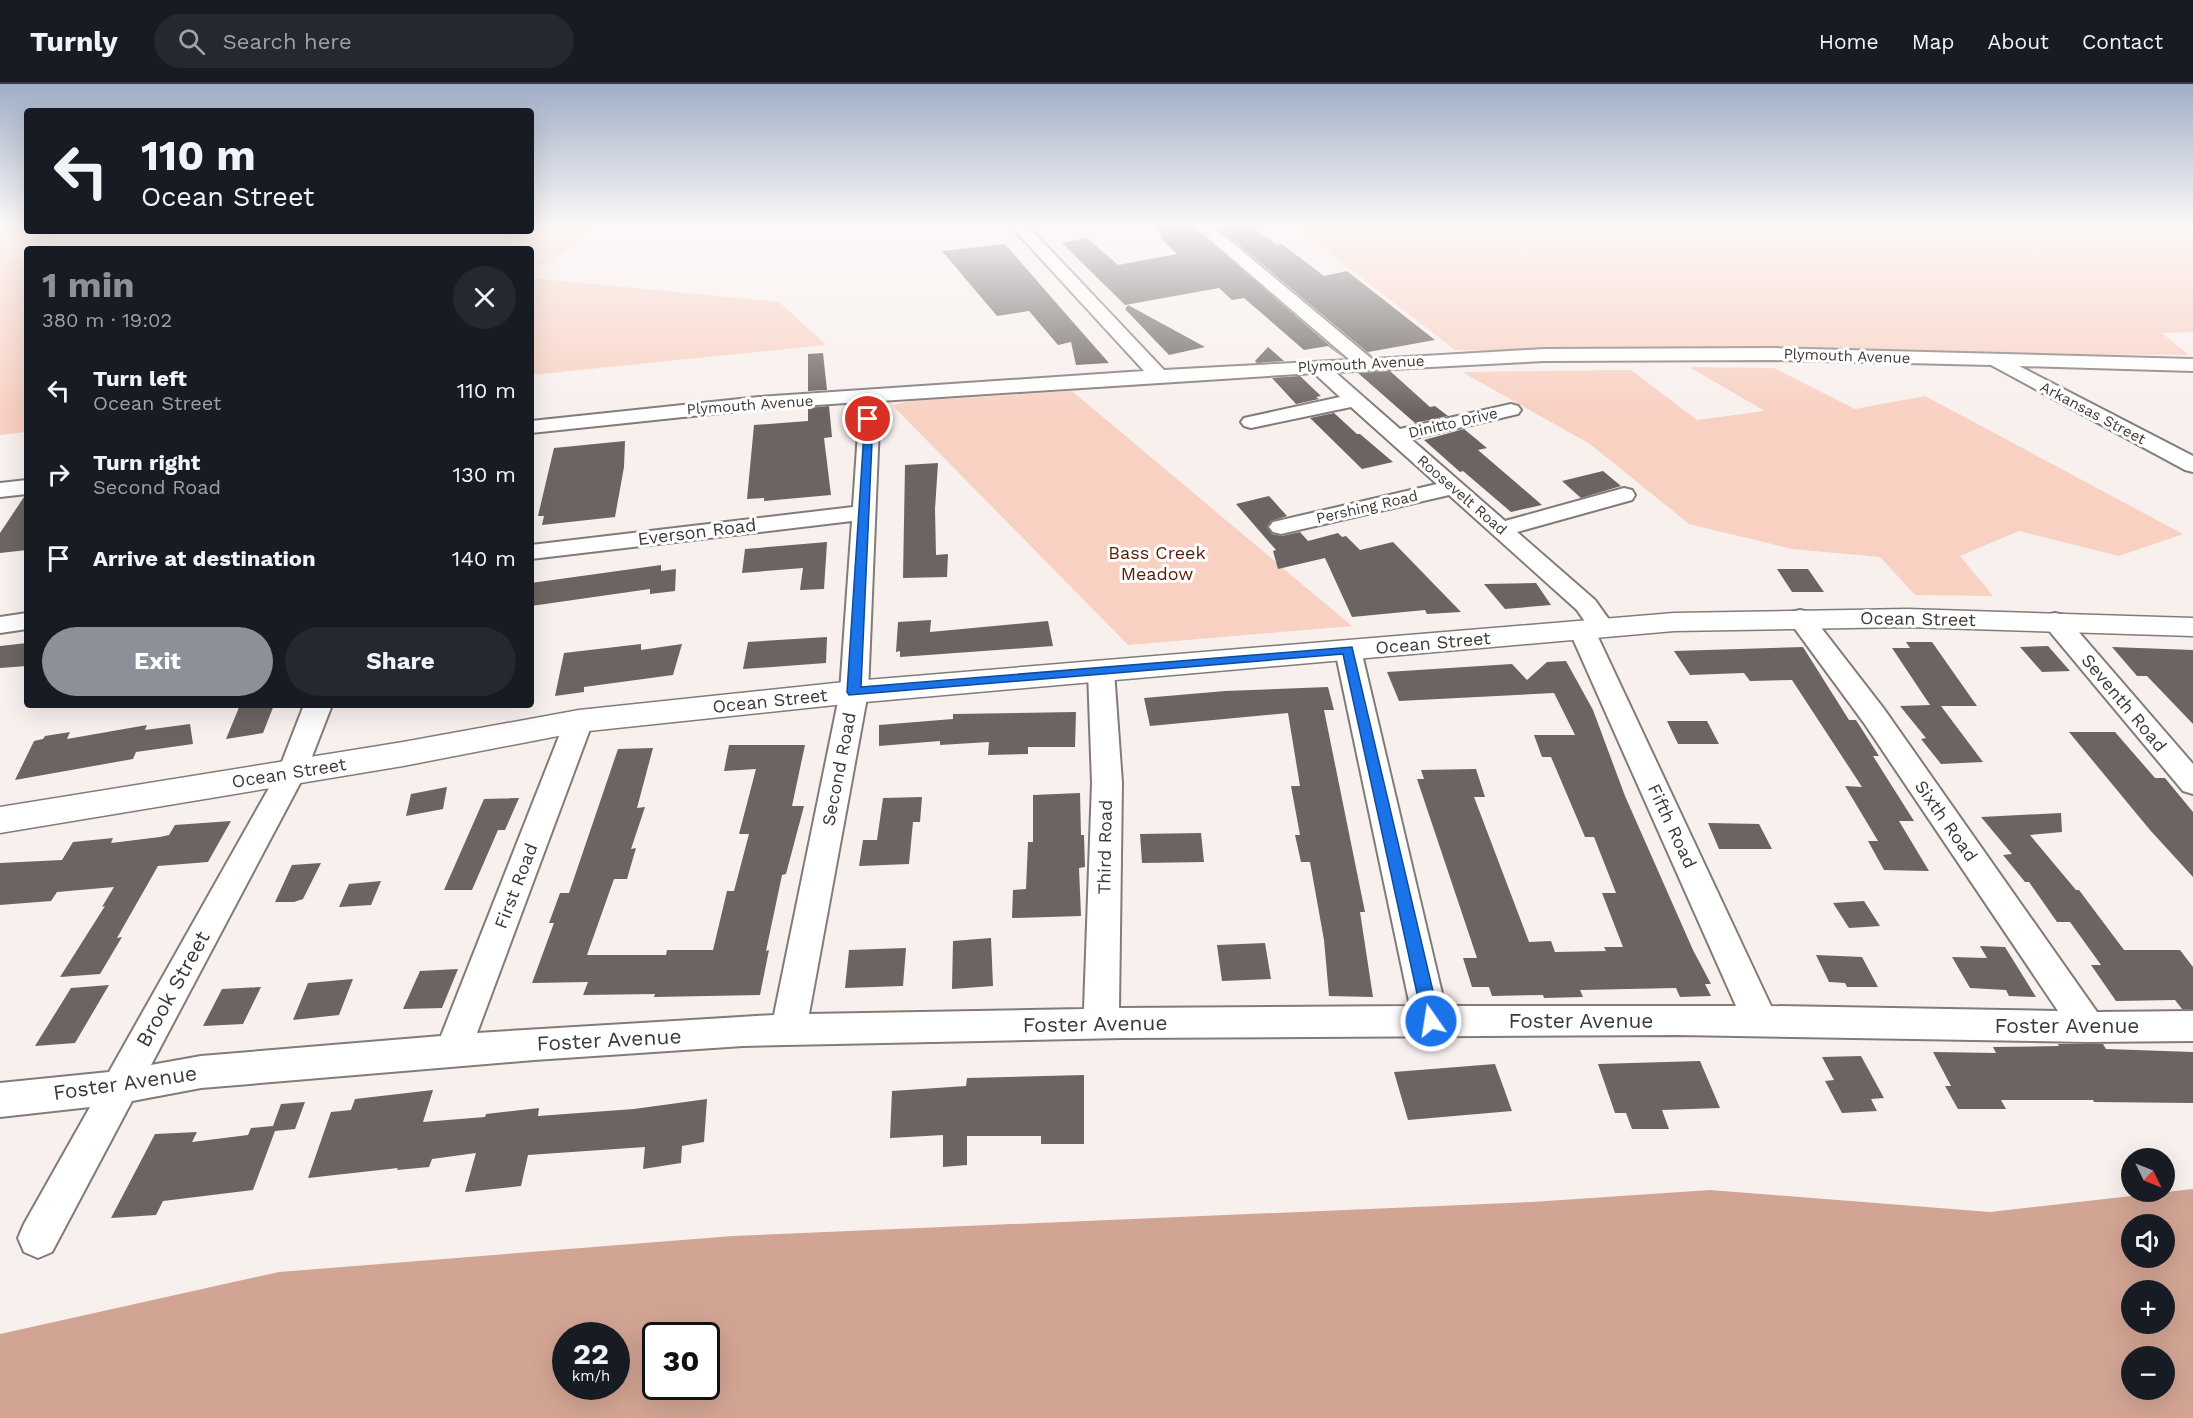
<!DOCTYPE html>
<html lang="en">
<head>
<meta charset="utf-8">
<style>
	:root { --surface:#171b24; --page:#242831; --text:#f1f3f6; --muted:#9ea1a6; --line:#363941; --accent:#8c9099 }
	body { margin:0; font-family:"Work Sans",sans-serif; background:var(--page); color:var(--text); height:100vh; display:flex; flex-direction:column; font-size:22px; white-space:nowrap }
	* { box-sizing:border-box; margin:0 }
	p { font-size:20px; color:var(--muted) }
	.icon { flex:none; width:33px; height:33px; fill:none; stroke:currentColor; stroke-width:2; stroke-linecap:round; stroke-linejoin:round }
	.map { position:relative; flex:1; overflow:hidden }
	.sheet { position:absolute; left:24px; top:162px; width:510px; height:462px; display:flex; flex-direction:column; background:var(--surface); border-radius:6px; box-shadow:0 6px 24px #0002 }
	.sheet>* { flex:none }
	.banner { position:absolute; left:24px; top:24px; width:510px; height:126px; border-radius:6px; box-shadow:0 6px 24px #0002; background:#171b24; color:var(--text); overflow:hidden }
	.needle { width:39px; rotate:133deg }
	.buttons { position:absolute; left:2121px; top:1064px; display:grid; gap:12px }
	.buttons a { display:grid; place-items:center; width:54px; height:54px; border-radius:50%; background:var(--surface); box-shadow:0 6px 24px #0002; font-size:30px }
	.speed { position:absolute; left:552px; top:1238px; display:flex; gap:12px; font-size:30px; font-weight:700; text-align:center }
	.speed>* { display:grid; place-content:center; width:78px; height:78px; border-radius:50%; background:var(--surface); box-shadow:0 6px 24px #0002; line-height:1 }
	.speed small { font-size:15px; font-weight:400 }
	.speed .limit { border:3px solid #111; border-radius:9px; background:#fff; color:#111 }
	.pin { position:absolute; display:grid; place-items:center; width:51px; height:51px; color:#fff; margin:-26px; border:3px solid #fff; border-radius:50%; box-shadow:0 2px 6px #0007 }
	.me { position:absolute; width:66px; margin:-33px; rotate:347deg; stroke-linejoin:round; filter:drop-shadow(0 0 4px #0008) }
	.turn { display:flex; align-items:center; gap:21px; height:126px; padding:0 18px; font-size:27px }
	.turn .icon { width:78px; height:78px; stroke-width:2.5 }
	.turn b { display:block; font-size:42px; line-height:51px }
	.round { display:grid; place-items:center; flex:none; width:63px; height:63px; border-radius:32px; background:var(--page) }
	.head { display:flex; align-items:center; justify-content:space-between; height:102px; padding:0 18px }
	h1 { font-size:36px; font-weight:700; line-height:45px; color:var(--accent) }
	.primary-button { display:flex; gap:12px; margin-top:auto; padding:12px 18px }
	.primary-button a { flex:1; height:69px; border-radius:36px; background:var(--accent); color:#fff; font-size:24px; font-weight:700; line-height:69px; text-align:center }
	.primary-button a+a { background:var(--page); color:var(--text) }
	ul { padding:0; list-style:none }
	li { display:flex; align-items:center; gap:18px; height:84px; padding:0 18px }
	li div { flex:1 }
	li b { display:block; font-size:22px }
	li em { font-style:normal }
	header { display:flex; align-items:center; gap:36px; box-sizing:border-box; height:84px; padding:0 30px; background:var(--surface); border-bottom:2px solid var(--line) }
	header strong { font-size:28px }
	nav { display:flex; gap:33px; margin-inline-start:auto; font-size:21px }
	.search { width:420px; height:54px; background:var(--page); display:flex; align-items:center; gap:15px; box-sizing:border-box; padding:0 21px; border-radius:33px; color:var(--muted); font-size:22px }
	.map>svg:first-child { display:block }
	.green { fill:#f8d1c3 }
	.water { fill:#d2a493; fill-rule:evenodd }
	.building { fill:#6b6462 }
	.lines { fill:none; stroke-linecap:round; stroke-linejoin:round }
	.minor-casing { stroke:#827b78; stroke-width:4 }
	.major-casing { stroke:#827b78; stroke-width:3 }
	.minor { fill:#fff; fill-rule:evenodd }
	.major { fill:#fff; fill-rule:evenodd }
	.route { fill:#1a73e8; stroke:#114b97; stroke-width:1.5 }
	.labels { text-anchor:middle; stroke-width:6; stroke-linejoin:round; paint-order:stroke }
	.far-street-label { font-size:15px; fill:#3c3938; stroke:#fff }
	.street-label { font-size:18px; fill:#3c3938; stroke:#fff }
	.park-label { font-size:18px; fill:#581f07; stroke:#fff }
	.near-street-label { font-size:21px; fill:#3c3938; stroke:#fff }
</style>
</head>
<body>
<header>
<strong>Turnly</strong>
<div class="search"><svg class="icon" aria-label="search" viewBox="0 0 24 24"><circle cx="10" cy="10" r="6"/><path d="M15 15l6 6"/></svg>Search here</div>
<nav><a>Home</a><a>Map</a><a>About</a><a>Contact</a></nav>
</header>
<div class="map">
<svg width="2193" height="1334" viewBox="0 0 2193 1334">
	<rect width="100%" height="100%" fill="#f8f0ed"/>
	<!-- green -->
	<path class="green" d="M6 141H27V147H531V141H594L595 144 550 178 531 184V165H27V348L0 351V143Z
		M1293 141H2193V248L2162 249 2189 271 1455 266Z
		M531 194 779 218 826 261 531 291Z
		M1689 283 1774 284 1855 325 1925 312 2183 450 2119 472 2019 447 1960 472 1993 512 1915 511 1880 473 1792 465 1689 440 1590 360 1462 288 1631 286 1697 336 1765 327Z
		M1072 307 1352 542 1128 561 892 321 912 317Z"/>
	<!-- water -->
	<path class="water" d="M2193 1105V1334H0V1250L279 1188 733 1152 1532 1118 1710 1106 1990 1128ZM2132 1140H2164V1173H2132ZM2132 1206H2164V1239H2132ZM566 1251H616V1302H566ZM656 1251H706V1302H656ZM2132 1272H2164V1305H2132Z"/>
	<!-- building -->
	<path class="building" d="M1150 141H1191L1344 274 1328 262 1304 266 1244 214 1232 216 1219 204 1125 221 1062 159 1087 154 1118 181 1177 170 1160 153 1164 152Z
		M1215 141H1251L1277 161 1282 160 1324 192 1347 187 1435 256 1368 268 1373 273Z
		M1005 160 1065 229 1109 279 1076 281 1071 258 1058 261 1029 227 997 232 942 167Z
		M1128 221 1205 263 1169 271 1125 225Z
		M1268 263 1284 277 1257 279 1255 277Z
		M823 269 827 306 808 307V270Z
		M1390 287 1430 323 1435 322 1448 332 1415 339 1358 289Z
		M1300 292 1321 312 1316 313 1319 315 1296 320 1272 294Z
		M829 322 832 353 824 354 831 411 764 417V414L747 415 754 341 808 337V324Z
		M1334 329 1357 350H1360L1393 378 1362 385 1310 334Z
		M1464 345 1487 364 1478 366 1542 421 1511 428 1463 387 1460 388 1424 356Z
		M625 357 624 383 615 433 542 441 544 432H538L554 364Z
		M938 379 935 425 936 471 948 470 947 493 903 494 905 381Z
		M1603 387 1621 402 1581 414 1562 397Z
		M27 412V466L0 469V449L24 413Z
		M1269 412 1287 432 1271 437 1267 443 1272 450 1282 452 1300 448 1308 457 1338 449 1342 453 1346 452 1360 466 1393 458 1461 528 1427 530 1425 526 1352 533 1325 474 1278 485 1273 467 1276 466 1236 420Z
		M827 458 824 505 800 506 803 484 742 489 745 465Z
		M661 481V487L676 485 675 507 650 510V505L531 522V499Z
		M1777 485H1808L1824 508H1792Z
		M1536 499 1551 521 1505 525 1484 500Z
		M931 536 930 548 1048 537 1053 562 900 573V567L896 568 898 538Z
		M827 553 826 579 743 585 748 558Z
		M1906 558H1932L1977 622H1941L1983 678 1941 680 1921 655 1926 654 1900 622 1930 621 1892 564H1910Z
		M27 559V582L0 584V562Z
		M641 560V566L682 560 673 591 584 603V608L555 612 564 569Z
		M2048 562 2070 587 2042 588 2020 563Z
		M1803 563 1849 636H1856L1879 672H1873L1914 737H1899L1929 787 1884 786 1868 757H1878L1845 702 1862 703 1792 596 1750 597 1744 589 1690 591 1674 567Z
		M2112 563 2193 566V640L2147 592H2137Z
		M1566 577 1593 626 1625 712 1693 866 1711 900H1705L1711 912 1680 913 1676 904 1580 906 1583 913 1544 914 1543 911 1492 912 1489 903H1472L1463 874H1477L1417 695H1424L1421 686 1476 685 1485 713H1474L1529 858 1551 857 1555 868 1606 867 1604 863H1623L1602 809H1616L1594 753H1585L1551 673H1542L1534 651H1575L1554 609 1399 617 1387 588 1512 580 1527 596 1547 578Z
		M1328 603 1334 626H1324L1365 828H1360L1373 913 1329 912 1324 856 1310 778H1301L1295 751H1300L1291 702H1300L1288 629 1150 642 1144 614 1225 607Z
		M240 621H274L263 649 226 655Z
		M1076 628 1075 663H1028V670L988 671 989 658 940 661V657L879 662V641L953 635V630Z
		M1667 637H1707L1719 660H1678Z
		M190 640 193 660 136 668 133 675 15 696 34 657 43 655 45 652 70 648 67 655 147 641 145 646Z
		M2069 648H2115L2155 694H2165L2193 728V793L2150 746Z
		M729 661H805L792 722H804L786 790 782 791 766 867 769 866 760 911 654 913 655 910 583 911 588 898 532 899 554 839H549L560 809H569L618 665 653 664 637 724 645 723 631 765 636 764 627 795H614L587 871H666L667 866H713L727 807H734L749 750H739L756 685 724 687Z
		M447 703 443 725 406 732 411 710Z
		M1080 709 1081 751H1084L1085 783 1079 784 1081 832 1012 834 1013 806 1026 805 1028 758H1033V711Z
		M922 713 920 738H913L909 780 859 782 863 756H877L883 714Z
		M519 714 505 746H498L472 806H444L484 715Z
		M2061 729 2062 748 2030 751 2076 806H2079L2124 866H2180L2193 883V925H2182L2175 916 2116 917 2091 881H2101L2070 838H2057L2029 798H2025L2003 771 2012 770 1981 733Z
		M231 737 208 778 158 782 117 854 122 853 100 890 60 893 105 822 102 823 114 803 57 808 51 817 0 821V779L62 776 73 758 113 754 111 759 160 753 169 751 175 741Z
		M1708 739 1759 740 1772 765H1719Z
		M1201 749 1204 778 1142 779 1140 750Z
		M321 779 303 815 294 818H275L292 781Z
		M381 797 371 821 339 823 349 800Z
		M1864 817 1880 842 1849 844 1833 819Z
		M991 854 993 902 952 905 953 857Z
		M1265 859 1271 895 1222 897 1217 861Z
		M1980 862 2005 863 2036 913 2009 912 2006 906 1970 904 1952 873 1987 874Z
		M906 864 903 902 845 904 849 866Z
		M1816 871 1862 873 1878 903H1847L1845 899 1829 898Z
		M458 885 442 924 403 925 420 887Z
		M353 895 339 931 293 936 308 899Z
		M109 901 75 959 35 962 71 904Z
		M261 903 243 940 203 942 222 905Z
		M2058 960H2103L2106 965 2193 968V1019L2094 1018 2093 1016H2001L2006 1025H1958L1945 1002H1951L1933 968 1996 969 1993 963 2059 962Z
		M1861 972 1884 1014 1871 1015 1877 1027 1842 1029 1825 997 1834 996 1822 973Z
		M1700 977 1720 1024 1662 1026 1669 1045H1632L1626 1029H1615L1598 980Z
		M1495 980 1512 1027 1408 1036 1394 988Z
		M1084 991V1060H1041V1052H967V1081L943 1083V1051L890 1054 892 1007 966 1002 967 994Z
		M433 1006 423 1038 485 1033 486 1030 539 1024 538 1032 634 1025 707 1015 704 1058 682 1062 681 1079 643 1085 645 1063 528 1071 521 1102 465 1108 476 1069 432 1075 429 1083 397 1086 398 1084 308 1094 331 1028 351 1026 355 1015Z
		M305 1018 295 1045 275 1047 253 1106 163 1117 156 1131 111 1134 155 1050 197 1048 192 1058 248 1051 251 1044 273 1042 281 1020Z"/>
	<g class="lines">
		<!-- minor casing -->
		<g class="minor-casing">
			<path id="minor" d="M1010 141H1027L1164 286 1350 276 1193 141H1211L1372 275 1544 265 1773 264 2193 275V287L2019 282 2193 372V388L2185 386 1991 281 1773 276 1544 277 1335 288 1400 345 1511 320 1518 322 1521 326 1518 330 1411 355 1505 437 1624 404 1632 406 1635 411 1632 416 1517 448 1595 516 1615 544 1611 550 1597 551 1771 922 2058 927 1864 639 1787 534 1791 528 1800 526 1809 528 1884 625 2097 928 2193 927V957L2088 958 1679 951 1122 954 743 962 534 976 201 1004 132 1017 52 1168 38 1174 24 1168 18 1154 24 1140 90 1023 0 1033V999L109 988 278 688 304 621H332L306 688 151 981 201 972 441 952 565 637 569 630 579 627 589 630 593 637 477 949 774 931 840 608 852 437 531 475V461L853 423 860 318 759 325 531 349V337L759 313 1144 287ZM1314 289 1340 313 1244 334 1241 338 1244 342 1251 344 1351 323 1437 400 1273 438 1269 443 1273 448 1281 450 1449 411 1577 526 1586 539 1573 540 1569 546 1736 922H1445L1361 566 1357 560 1348 558 1339 560 1335 566 1410 922 1119 924 1122 699 1114 587 1110 581 1101 578 1092 581 1088 587 1092 699 1084 925 809 930 868 608 880 317Z
				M27 396V410L0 413V399Z
				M27 529V545L0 549V533Z
				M2055 529 2064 531 2193 680V710L2183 707 2046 543 2042 537 2046 531Z"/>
		</g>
		<!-- major casing -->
		<g class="major-casing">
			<path id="major" d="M1907 525 2193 534V552L1907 543 1674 547 854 619 579 648 403 682 0 749V723L403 658 579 626 854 597 1674 529Z"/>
		</g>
		<!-- minor -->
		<use href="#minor" class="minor"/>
		<!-- major -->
		<use href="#major" class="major"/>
	</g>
	<!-- sky -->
	<linearGradient id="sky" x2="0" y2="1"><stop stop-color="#9faec6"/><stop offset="0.43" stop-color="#fcf8f7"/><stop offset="1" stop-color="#fcf8f7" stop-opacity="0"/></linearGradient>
	<rect width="2193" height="328" fill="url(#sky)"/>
	<!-- route -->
	<path class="route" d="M865 333 873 335 861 603 1352 563 1440 937 1437 942 1431 944 1426 942 1423 937 1343 570 849 611 847 608Z"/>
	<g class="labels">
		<!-- far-street labels -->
		<g class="far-street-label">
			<text transform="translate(1847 272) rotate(2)" y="5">Plymouth Avenue</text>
			<text transform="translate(1361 280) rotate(-3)" y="5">Plymouth Avenue</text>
			<text transform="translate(750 321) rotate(-4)" y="5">Plymouth Avenue</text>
			<text transform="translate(2093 329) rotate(28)" y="5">Arkansas Street</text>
			<text transform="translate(1453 339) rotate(-13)" y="5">Dinitto Drive</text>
			<text transform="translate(1462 411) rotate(41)" y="5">Roosevelt Road</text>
			<text transform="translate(1367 423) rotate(-13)" y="5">Pershing Road</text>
		</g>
		<!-- street labels -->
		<g class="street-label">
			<text transform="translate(697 448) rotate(-7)" y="6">Everson Road</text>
			<text transform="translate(1918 535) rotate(1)" y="6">Ocean Street</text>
			<text transform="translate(1433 559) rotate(-5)" y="6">Ocean Street</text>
			<text transform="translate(770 617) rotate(-6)" y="6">Ocean Street</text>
			<text transform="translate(2124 619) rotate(50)" y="6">Seventh Road</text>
			<text transform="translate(839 685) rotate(-79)" y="6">Second Road</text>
			<text transform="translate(289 689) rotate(-9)" y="6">Ocean Street</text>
			<text transform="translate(1946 737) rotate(55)" y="6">Sixth Road</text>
			<text transform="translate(1672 742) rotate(65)" y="6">Fifth Road</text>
			<text transform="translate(1105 763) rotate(-89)" y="6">Third Road</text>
			<text transform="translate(516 802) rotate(-69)" y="6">First Road</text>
		</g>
		<!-- park labels -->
		<g class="park-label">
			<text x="1157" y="475">Bass Creek<tspan x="1157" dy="21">Meadow</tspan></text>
		</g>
		<!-- near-street labels -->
		<g class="near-street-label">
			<text transform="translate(173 905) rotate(-61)" y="7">Brook Street</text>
			<text x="1581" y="944">Foster Avenue</text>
			<text transform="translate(1095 940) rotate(-1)" y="7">Foster Avenue</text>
			<text x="2067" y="949">Foster Avenue</text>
			<text transform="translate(609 956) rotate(-3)" y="7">Foster Avenue</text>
			<text transform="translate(125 999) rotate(-8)" y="7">Foster Avenue</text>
		</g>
	</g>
</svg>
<div class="buttons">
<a><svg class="needle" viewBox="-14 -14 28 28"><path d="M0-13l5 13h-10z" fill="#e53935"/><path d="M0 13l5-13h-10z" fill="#9ea1a6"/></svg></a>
<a><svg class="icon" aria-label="sound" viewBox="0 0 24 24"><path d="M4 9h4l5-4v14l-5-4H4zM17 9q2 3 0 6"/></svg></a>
<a>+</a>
<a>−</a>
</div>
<div class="speed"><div>22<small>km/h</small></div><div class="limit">30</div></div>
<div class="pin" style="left:868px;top:335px;background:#d93025"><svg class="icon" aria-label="arrive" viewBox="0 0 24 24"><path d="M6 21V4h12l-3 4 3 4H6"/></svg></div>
<svg class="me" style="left:1431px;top:937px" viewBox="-20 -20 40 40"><circle r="17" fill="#1a73e8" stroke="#fff" stroke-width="3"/><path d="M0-11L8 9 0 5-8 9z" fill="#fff"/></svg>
<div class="banner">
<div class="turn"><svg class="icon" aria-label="left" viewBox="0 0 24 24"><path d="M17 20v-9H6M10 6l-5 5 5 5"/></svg><div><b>110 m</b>Ocean Street</div></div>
</div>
<section class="sheet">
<div class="head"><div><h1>1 min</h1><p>380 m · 19:02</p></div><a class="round"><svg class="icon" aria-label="close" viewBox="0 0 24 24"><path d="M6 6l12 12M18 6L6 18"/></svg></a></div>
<ul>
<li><svg class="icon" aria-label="left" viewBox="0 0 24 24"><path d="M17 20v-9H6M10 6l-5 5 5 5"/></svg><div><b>Turn left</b><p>Ocean Street</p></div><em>110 m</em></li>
<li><svg class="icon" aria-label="right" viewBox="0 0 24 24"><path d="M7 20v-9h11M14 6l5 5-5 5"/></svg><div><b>Turn right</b><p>Second Road</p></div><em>130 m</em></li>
<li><svg class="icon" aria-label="arrive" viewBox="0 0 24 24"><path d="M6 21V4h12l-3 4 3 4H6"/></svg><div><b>Arrive at destination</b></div><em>140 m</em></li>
</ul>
<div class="primary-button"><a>Exit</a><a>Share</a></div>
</section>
</div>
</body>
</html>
